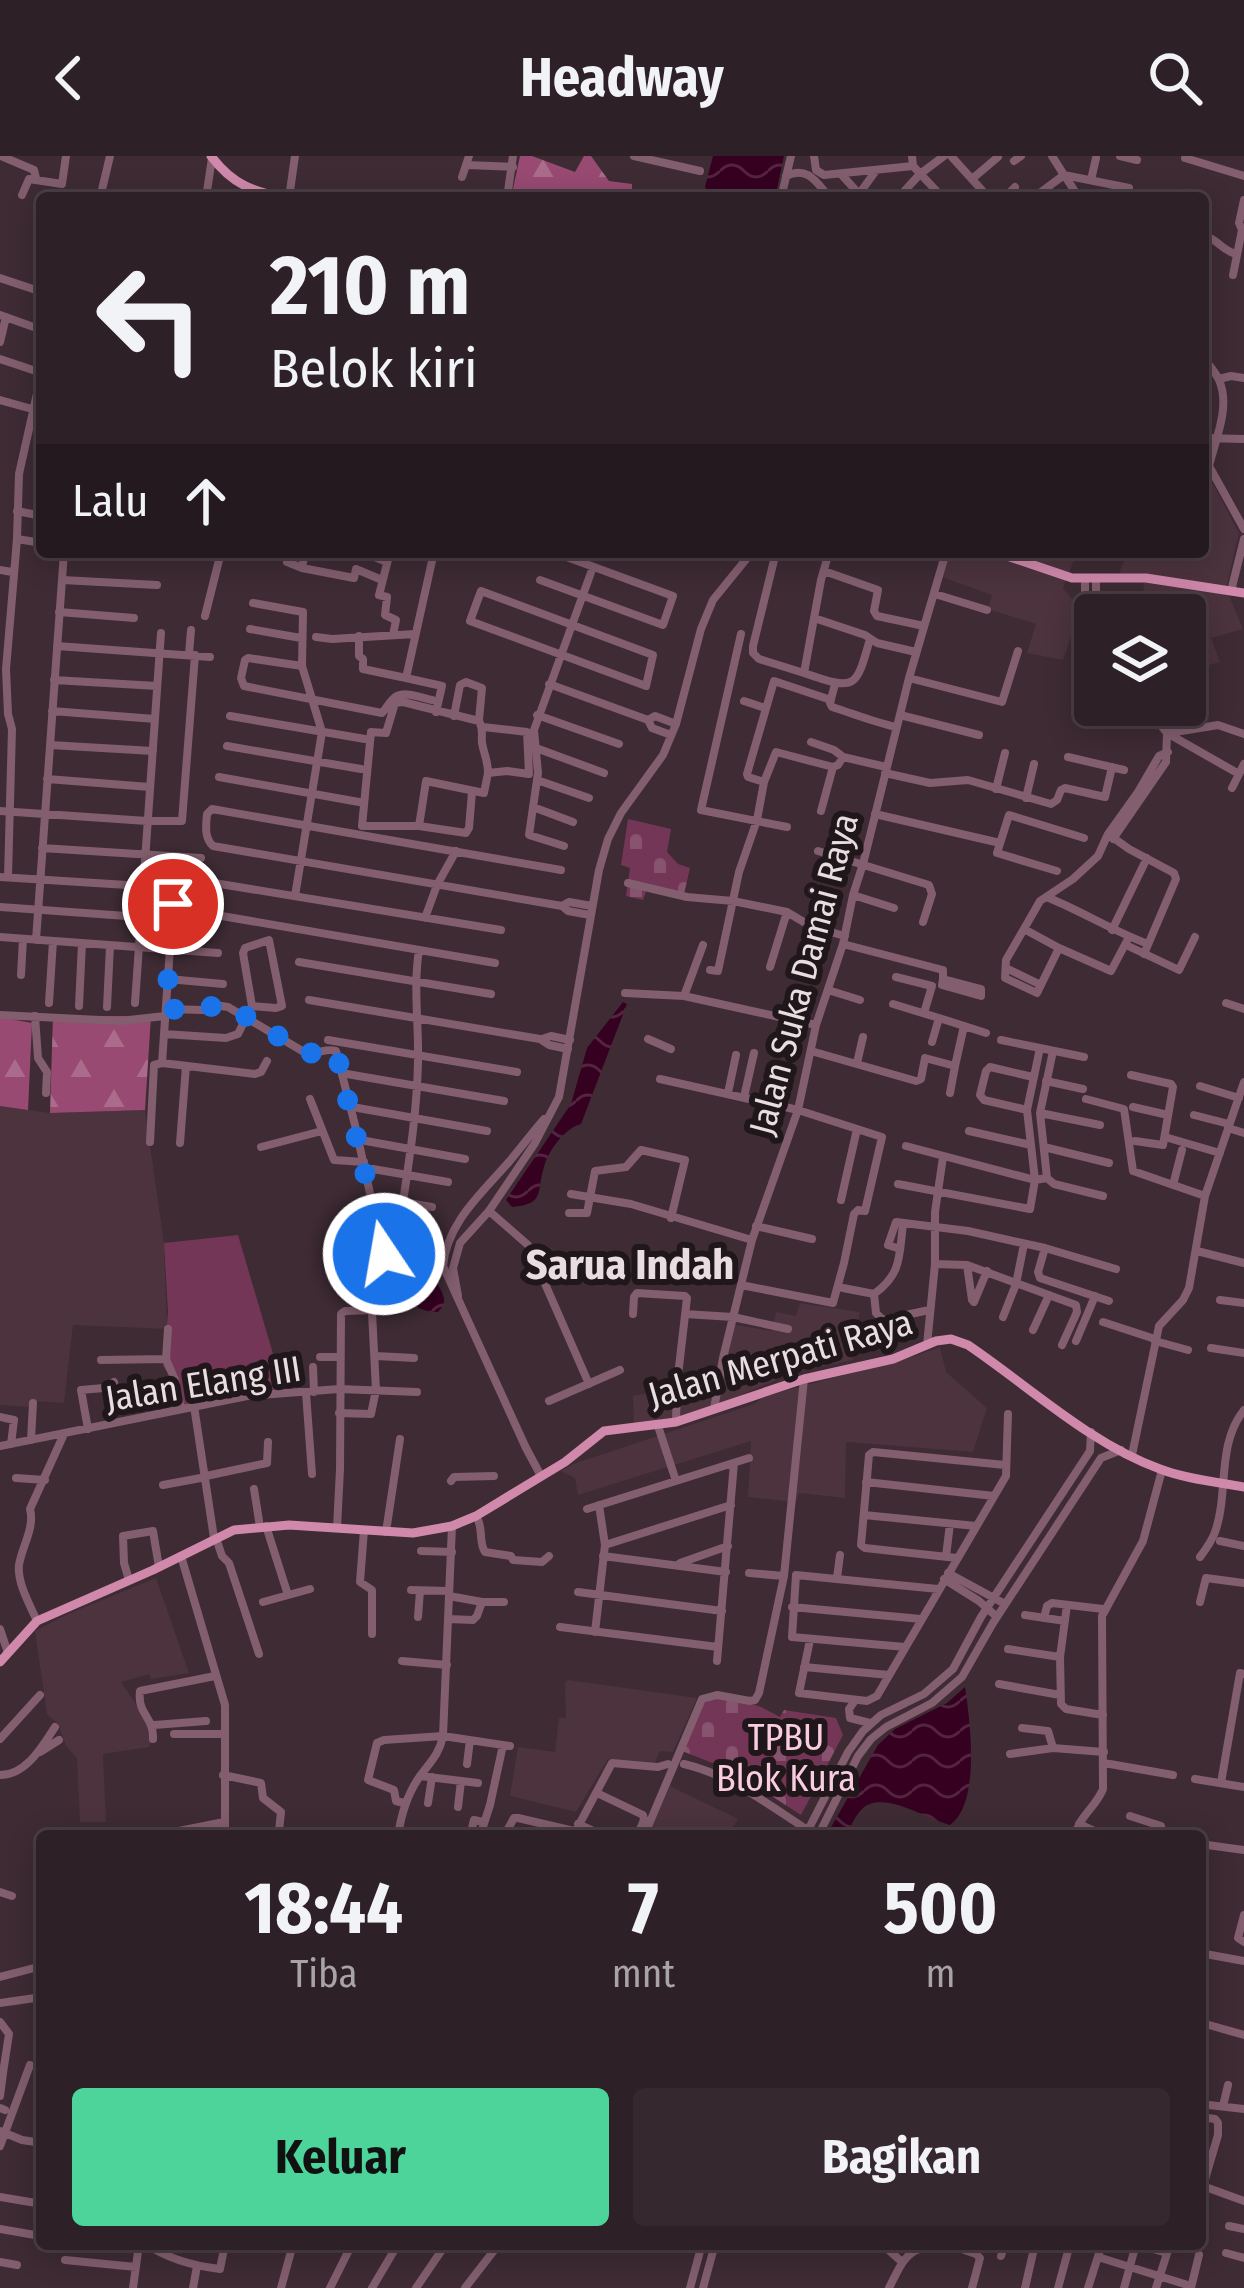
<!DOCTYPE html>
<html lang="id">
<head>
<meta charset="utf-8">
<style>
	:root { --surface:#2e2027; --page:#36282f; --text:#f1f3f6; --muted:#a7a3a7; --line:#493e44; --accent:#4cd49b }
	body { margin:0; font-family:"Fira Sans Condensed",sans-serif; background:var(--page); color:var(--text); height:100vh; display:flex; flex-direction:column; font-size:45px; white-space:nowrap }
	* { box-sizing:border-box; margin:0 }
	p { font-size:39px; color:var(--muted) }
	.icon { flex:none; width:66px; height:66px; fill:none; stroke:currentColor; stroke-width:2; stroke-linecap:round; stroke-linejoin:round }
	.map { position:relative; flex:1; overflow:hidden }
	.sheet { position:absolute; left:36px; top:1674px; width:1170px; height:420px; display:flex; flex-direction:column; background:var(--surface); border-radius:12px; box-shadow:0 6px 30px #0003,0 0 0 3px var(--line) }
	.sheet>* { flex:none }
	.guide { position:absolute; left:36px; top:36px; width:1173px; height:366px; border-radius:12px; box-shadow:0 6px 30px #0003,0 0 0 3px var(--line); background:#2e2027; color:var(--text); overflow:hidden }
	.buttons { position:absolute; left:1074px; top:438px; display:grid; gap:24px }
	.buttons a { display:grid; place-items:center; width:132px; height:132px; border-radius:12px; background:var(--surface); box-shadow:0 6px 30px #0003,0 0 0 3px var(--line); font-size:60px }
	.pin { position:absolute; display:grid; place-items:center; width:102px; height:102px; color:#fff; margin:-51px; border:6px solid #fff; border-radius:50%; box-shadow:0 3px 12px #0007 }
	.me { position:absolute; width:132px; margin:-66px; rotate:348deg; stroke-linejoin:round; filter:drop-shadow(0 0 9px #0008) }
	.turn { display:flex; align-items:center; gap:42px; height:252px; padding:0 36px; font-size:54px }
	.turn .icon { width:156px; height:156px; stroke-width:2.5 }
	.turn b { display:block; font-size:84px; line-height:102px }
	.then { display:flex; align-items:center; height:114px; padding:0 36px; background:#0003; gap:24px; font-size:45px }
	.eta { display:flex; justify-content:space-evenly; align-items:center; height:204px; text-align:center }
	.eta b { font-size:72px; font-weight:700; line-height:84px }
	.cta { display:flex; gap:24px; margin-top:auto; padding:24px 36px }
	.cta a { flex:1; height:138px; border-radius:12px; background:var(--accent); color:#111; font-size:48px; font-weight:700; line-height:138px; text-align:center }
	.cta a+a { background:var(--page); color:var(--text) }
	header { display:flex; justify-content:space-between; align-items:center; height:156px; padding:0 36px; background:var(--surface); font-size:54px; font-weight:700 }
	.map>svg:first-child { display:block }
	.built { fill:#4c333e }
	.grass { fill:#743656 }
	.forest { fill:url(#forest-firs) }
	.cemetery { fill:url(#cemetery-stones) }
	.water { fill:url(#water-waves) }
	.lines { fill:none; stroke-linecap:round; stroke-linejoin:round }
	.minor { stroke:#825e6e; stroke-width:8 }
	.major { stroke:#d089ab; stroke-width:9 }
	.route { stroke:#1a73e8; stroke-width:21; stroke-dasharray:0 37.8 }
	.labels { text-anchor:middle; stroke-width:12; stroke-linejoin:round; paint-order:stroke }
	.street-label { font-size:36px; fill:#e9dde2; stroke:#1f171a }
	.park-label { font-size:36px; fill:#f9cce0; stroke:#1f171a }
	.quarter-label { font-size:42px; font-weight:bold; fill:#e9dde2; stroke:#1f171a }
</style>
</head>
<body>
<header><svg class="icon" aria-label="back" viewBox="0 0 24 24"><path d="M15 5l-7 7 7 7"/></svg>Headway<svg class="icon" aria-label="search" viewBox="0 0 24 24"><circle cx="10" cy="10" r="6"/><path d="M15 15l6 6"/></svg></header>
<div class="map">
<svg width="1244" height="2132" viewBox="0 0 1244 2132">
	<defs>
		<pattern id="forest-firs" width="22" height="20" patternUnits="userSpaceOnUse" patternTransform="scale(3)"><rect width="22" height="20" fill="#984a72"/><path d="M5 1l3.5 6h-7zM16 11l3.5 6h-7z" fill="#ab6c8c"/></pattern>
		<pattern id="cemetery-stones" width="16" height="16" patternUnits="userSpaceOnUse" patternTransform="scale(3)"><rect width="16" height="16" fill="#743656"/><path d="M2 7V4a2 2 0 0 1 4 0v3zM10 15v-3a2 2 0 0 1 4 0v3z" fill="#88536e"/></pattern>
		<pattern id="water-waves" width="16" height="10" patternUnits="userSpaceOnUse" patternTransform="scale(3)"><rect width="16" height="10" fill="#360021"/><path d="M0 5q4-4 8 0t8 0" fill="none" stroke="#532541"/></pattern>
	</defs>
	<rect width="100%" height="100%" fill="#3e2b34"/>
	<!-- built -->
	<path class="built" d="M1203 324 1212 326 1239 377 1226 433 1243 473 1211 482 1220 506 1185 516V459H1145L1143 418 1119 417 1128 396H1203Z
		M949 396H985L1005 403 1008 396H1077L1063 432 1080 454 1063 504 1027 497 1036 468 988 453 992 439 942 421Z
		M0 950 50 957 145 954 164 1087 167 1173 73 1169 64 1247 33 1245 32 1251 0 1249Z
		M800 1147 860 1156 855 1176 853 1204 789 1218 712 1252 660 1267H634L633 1240 651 1236 714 1240 730 1168 772 1175 776 1156 796 1160Z
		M940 1191 946 1216 987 1252 973 1296 846 1286 845 1342 799 1337 796 1346 748 1341 751 1285 578 1339 575 1322 560 1315 576 1307 754 1248 765 1240 912 1201Z
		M156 1422 189 1517 151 1523 149 1518 121 1526 147 1565 152 1584 149 1591 103 1598 106 1666H80L77 1602 66 1590 58 1568 47 1558 35 1475 68 1458Z
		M568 1524 697 1542 673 1596 660 1595 655 1606 608 1603 576 1656 510 1640 518 1591 555 1596 559 1562H566L565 1527Z
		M670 1630 738 1663 727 1680H648Z"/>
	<!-- grass -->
	<path class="grass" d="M238 1079 284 1235 182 1252 175 1229 163 1210 168 1156 164 1087Z"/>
	<!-- forest -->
	<path class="forest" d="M520 0H532L575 16 584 0H591L609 25 632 28V38L653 42H511Z
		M53 860H151L145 954 50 957Z
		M0 861 32 867 28 954 0 950Z"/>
	<!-- cemetery -->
	<path class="cemetery" d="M628 663 671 673 667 696 678 708 690 712 684 738 648 730 643 744 626 740 630 712 621 709Z
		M717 1542 759 1550 780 1561 784 1554 836 1562 843 1579 801 1659 733 1615 682 1595 703 1549 707 1544Z"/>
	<!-- water -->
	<path class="water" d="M713 0H784L775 42H712L705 31Z
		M623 846 627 848 581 968C565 972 548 995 544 1011 536 1036 546 1048 512 1051L506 1044 571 948 587 892Z
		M388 1063 431 1071 438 1077C438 1091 432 1105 435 1119 438 1136 452 1142 438 1156 418 1156 399 1144 397 1122 396 1115 397 1109 396 1102 393 1089 390 1076 388 1063Z
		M965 1531C970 1565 981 1647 950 1669 928 1664 883 1633 862 1653 855 1660 850 1672 845 1680H826L878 1589 895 1573 947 1547Z"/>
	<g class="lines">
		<!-- minor -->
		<path class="minor" d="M1 0 34 14 36 22
			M634 0 700 15
			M814 0 816 14 824 19 913 10
			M912 0 913 10 943 42
			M951 0 989 42
			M1120 0 1137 4
			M1185 2 1244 20
			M1014 5 1021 0
			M467 9 513 11
			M841 18 859 38 875 16
			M1064 19 1129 32
			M786 20C808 9 817 27 830 42
			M1065 20 1079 42
			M462 21 469 0
			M972 23 998 1
			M1091 24 1096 2
			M22 39 29 23 62 28 66 0
			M100 42 110 0
			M206 42 212 2
			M289 42 295 0
			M507 42 513 0
			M781 42 791 0
			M898 42 920 18 944 0
			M1004 42 1015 31
			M1033 42 1064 19 1052 0
			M1203 79C1218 83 1221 94 1236 98
			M1233 119 1242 74 1239 67 1244 44
			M0 122 42 136
			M1203 148 1204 149
			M0 159 42 174
			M0 186 6 161
			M1203 199C1207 208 1215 215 1219 224 1231 251 1215 284 1209 310L1244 373
			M0 203 42 217
			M1219 223 1231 220 1244 222
			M0 244 32 253
			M1203 282 1244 283
			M17 355 42 360
			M17 383 42 387
			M362 396 387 406
			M390 396 379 439 387 441 385 459 396 464 393 479
			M434 396 406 522 442 530 436 556
			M776 396 753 490V497L759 503 804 517
			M799 396H801
			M829 396 821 424 804 517C856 535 856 533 870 483
			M287 406 302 412 354 422 356 413 382 424
			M302 412 305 396
			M0 414 12 416
			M824 415 878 434 874 455 877 460 924 470
			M1085 423V455L1075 497V505L1095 525
			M62 424 157 429
			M540 424 663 469 673 440 553 396
			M481 435 653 499 646 530 470 465Z
			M1231 435 1244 383
			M935 438 987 454
			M253 447 303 456 302 510 322 576 295 740
			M59 456 134 462
			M1096 459V423
			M205 460 221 396
			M814 462 865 479 877 487 916 496
			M1095 463 1086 499 1095 508
			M250 473 301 482
			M741 478 701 654 787 671
			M359 480V500L363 503V513L406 522
			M316 481 332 483 415 478
			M57 490 210 501
			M189 498 191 474
			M302 510 248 502 245 504 241 522 244 530 382 557C386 553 388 548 392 544 401 533 419 541 432 544
			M909 522 1002 546 1018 495
			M54 524 157 530
			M549 528 648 564 652 572 671 579
			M835 528 830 547 832 551C854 558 874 566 896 571
			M744 545 765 552
			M1128 549 1134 553 1146 554
			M1145 549 1167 577 1239 618
			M52 555 155 563
			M537 559 619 588
			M900 559 979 579
			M230 560 365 583
			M454 560 460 529 466 526 482 532 479 564
			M648 564 655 560 676 568
			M483 571 527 576 529 618 507 615 488 617C488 605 484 598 482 587 481 578 484 574 479 565L403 546 395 547 386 577 371 576 362 670H419L426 625 484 637 488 617
			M1169 577 1218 569 1244 578
			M811 586 834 594 843 601 886 611
			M50 589 153 595
			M227 590 361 613
			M536 592 604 617
			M1068 601 1124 614
			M885 617 930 627 968 624 1051 648 1057 644 1061 634 1065 632 1105 641 1112 611
			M219 621 359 646
			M47 623 150 631
			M537 624 589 642
			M764 626 748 621 747 618 774 525 831 544
			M1232 632 1244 608
			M996 633 1005 597
			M1026 642 1034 608
			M533 651 573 666
			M0 655 147 665H182L195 499
			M821 655 833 611
			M875 658 1000 687
			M419 670 466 677 469 672 472 636
			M1108 678 1129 693 1174 717 1176 723 1144 798
			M1113 683 1166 606 1167 577
			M564 690 529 679 538 617 534 574 593 411
			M42 692 201 702
			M818 695 929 729 932 738 923 766
			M561 714 212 653 207 658C206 669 204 682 213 690L562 750 568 755 590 759
			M1057 715 997 697 1009 659 1084 682
			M0 721 143 730
			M8 721 12 573 8 558 6 513 17 383 19 318 42 215
			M214 727 501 774
			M628 727 687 741 733 745 787 756 812 771 845 780
			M853 739 894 752
			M1049 742C1083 756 1113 775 1148 788
			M562 750 569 746 592 750
			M0 751 141 761
			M187 754 495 807
			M425 762 437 729 456 695
			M1024 773 1059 792 1111 815 1129 781
			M1112 774 1147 702
			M0 781 218 797
			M36 784 64 396
			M843 788 943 814V823L981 833V840L942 829 943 823
			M1126 789 1179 814 1195 781
			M1059 792 1037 837 1005 822 1006 804 1040 745 1073 723 1098 700 1108 678 1138 636 1159 600 1168 596
			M299 806 491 838
			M770 811 787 756
			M1006 812 1041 829
			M710 814 718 815 739 716 757 664 764 626 776 596 833 611 838 609 843 601
			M21 819 23 783
			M896 821 932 830 924 857
			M168 823 223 828
			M828 834 860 844
			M625 837 684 840 816 869
			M684 840 703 789
			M309 844 540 883 549 889 568 893
			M49 847 53 785
			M135 847 161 477
			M1226 847 1244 853
			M893 848 939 862
			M79 850 82 787
			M107 851 110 790
			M166 853 203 854 215 849 228 851 304 896C316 900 326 891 336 895L355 969 388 1119 375 1154 345 1155 341 1158 340 1313 337 1372
			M0 859 120 865 165 860
			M35 860 38 902 47 916 46 937
			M164 878 226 882 238 878 252 850 243 797 245 792 269 784 282 850 276 852 252 850
			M542 883 551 880 570 884
			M648 883 671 893
			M328 884 517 916
			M1001 884 1084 901
			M932 886 939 862 986 877
			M811 895 916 925 921 923 925 902 955 910 964 870
			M162 907 173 749
			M162 907 255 918 261 916 267 905
			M857 907 863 881
			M347 918 504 945
			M1131 919 1171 928 1173 931 1163 989 1135 985
			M660 923 798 954 882 981 865 1055 858 1054 854 1058 844 1107 833 1147 741 1129
			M1046 925 1083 933
			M1200 930 1239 942
			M728 937 736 899
			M950 937 955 910
			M744 941 754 897
			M310 943 334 1004 364 1006
			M1086 943 1124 953 1133 1015 1205 1040
			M1133 951 1168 959
			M358 952 487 975
			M1027 954 984 944 980 939 986 915 990 911 1033 921
			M1040 957 1100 969
			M1194 959 1229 968
			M1228 972 1244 977
			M969 975 1031 989
			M1165 981 1220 997
			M366 985 465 1003
			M150 986 154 909 162 907
			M180 987 186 910
			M906 990 1035 1024 1047 1022 1054 1028 1103 1040
			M261 991 322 975
			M1044 991 1109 1007
			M373 1013 448 1026
			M1047 1022 1040 957 1053 895
			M898 1028 1030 1053 1035 1024 1027 954 1040 892
			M1173 1029 1182 994
			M571 1038 631 1048 752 1084
			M379 1042 432 1051
			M841 1044 857 973
			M403 1046C410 999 417 954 418 906 419 868 413 832 419 794
			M489 1055 528 1089 589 1228
			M569 1057H587L595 1015 626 1011 641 994 685 1004 671 1062
			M756 1070 812 1083
			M1045 1092 1038 1116 1040 1122 1109 1145
			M900 1093 888 1089 896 1066 968 1075 1045 1092 1116 1113
			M1197 1095 1244 1107
			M935 1108 967 1109 1076 1149 1077 1156 1062 1189
			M967 1109 972 1144 974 1146
			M843 1132 874 1138C902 1118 899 1100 903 1068
			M874 1138 876 1157 883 1164 929 1154
			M458 1140 453 1112 460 1087 489 1055 535 987 559 941 599 714 608 683 621 657 663 599 676 568 701 473 713 444 752 396
			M1220 1144 1244 1147
			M974 1146 987 1115
			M633 1158 634 1141 637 1137 685 1140 687 1142 677 1228 676 1266
			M685 1158 733 1161 788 1173
			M1003 1161 1016 1128 1024 1088
			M1103 1166 1155 1183
			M1033 1174 1049 1139
			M1076 1185 1095 1140
			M1155 1185 1188 1194
			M927 1189 935 1108V1056L943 1001
			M1211 1192 1244 1197
			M376 1200 414 1202
			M320 1201H340
			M166 1203 168 1173
			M101 1204 166 1203 175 1224 181 1253
			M313 1211 314 1236
			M306 1237 312 1318
			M549 1245 620 1214
			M194 1250 214 1382
			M714 1253 723 1202 752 1084 798 954 816 869 843 788 853 739 863 708 909 522 946 396
			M339 1257 371 1258 376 1234 372 1156
			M0 1261 14 1264 11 1288
			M658 1270 676 1325
			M88 1273 81 1234 104 1232 114 1226
			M31 1284 33 1247
			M0 1290 247 1240 339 1233 417 1236
			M1132 1299 1159 1170 1183 1144 1189 1132 1205 1040 1244 926
			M206 1320 267 1307 268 1286
			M541 1320 526 1292 443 1110C447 1067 481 1038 508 1007 520 993 531 978 544 963
			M16 1322 45 1324
			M451 1325 454 1321 494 1320
			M866 1326 994 1340
			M163 1329 206 1321
			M254 1333 260 1371
			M587 1353 749 1302
			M864 1359 976 1370
			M476 1360C484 1371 478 1386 485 1396L511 1400 513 1404 542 1406 549 1400
			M266 1370 288 1439
			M364 1374 360 1426 372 1434V1478
			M386 1376 400 1283
			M216 1382 222 1400 229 1407 259 1498
			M1220 1385 1244 1390
			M605 1389 731 1349
			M421 1395 452 1396
			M181 1400 225 1549V1680
			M603 1400 726 1416
			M946 1400 950 1368
			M1200 1401C1206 1393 1212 1385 1215 1376 1229 1338 1216 1289 1244 1254
			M957 1402 865 1392 861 1389 869 1299 873 1296 1005 1309
			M680 1407 728 1390
			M749 1417 784 1420
			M948 1417 1005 1448
			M837 1422 840 1399
			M944 1423 979 1445 997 1461
			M129 1424 124 1407 123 1380 153 1375 159 1411
			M411 1434 449 1435
			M578 1436 722 1455
			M449 1440 482 1446
			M263 1446 310 1433
			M1200 1446 1206 1422 1244 1427
			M1067 1449 1060 1501 1061 1548 1066 1553 1103 1559
			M792 1451 921 1463
			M1025 1459 1065 1465
			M418 1461 420 1435
			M1044 1462 1047 1450 1052 1447 1103 1453
			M448 1463 473 1464 477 1460 482 1446H504
			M37 1465C30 1449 17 1427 19 1409 22 1390 35 1372 30 1353L64 1278
			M560 1471 718 1491
			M0 1473 8 1497
			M595 1476 605 1389 599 1349
			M810 1484 799 1537 867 1545 877 1540 1006 1320 1008 1258
			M905 1491 792 1481 796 1419 938 1433
			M1008 1493 1060 1501
			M402 1505 447 1509
			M717 1505 734 1307
			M804 1511 889 1519
			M999 1528 1060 1539
			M854 1546 849 1553 850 1562 870 1567
			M154 1569 206 1565
			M1022 1572 1048 1575 1053 1592
			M174 1578H223
			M0 1583 40 1539
			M153 1583C154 1560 137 1559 140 1535L215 1520
			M40 1596 59 1584
			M1010 1598 1053 1592 1104 1596
			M1104 1607 1173 1619
			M467 1608 470 1584
			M684 1608C731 1619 769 1649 809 1675
			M0 1619C26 1619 42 1591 55 1571
			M223 1619 261 1627 263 1642 281 1656 279 1675 288 1680
			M420 1620 478 1627
			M1195 1623 1244 1631
			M1221 1627 1240 1517 1244 1518
			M597 1637 643 1659 644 1664 637 1680
			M404 1647 396 1645 394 1634 368 1624 377 1587 384 1584 443 1580 510 1590
			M428 1647 432 1621
			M458 1651 461 1625
			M1130 1660 1161 1670 1163 1680
			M578 1668 604 1680
			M1079 1668 1105 1680
			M179 1675 224 1666
			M398 1680C401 1659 406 1641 418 1623 428 1608 439 1600 443 1580L452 1370
			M470 1680 474 1664 483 1666
			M480 1680 490 1649 503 1589
			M504 1680 514 1662H518L574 1675
			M573 1680 612 1607 658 1611 668 1608
			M644 1680 702 1543 717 1539 750 1545 755 1544 759 1537 784 1420 804 1223
			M805 1680 848 1596 863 1575 881 1559 924 1538 953 1513 981 1461 1090 1295 1091 1276
			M818 1680 858 1600 871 1583 886 1571 932 1547 962 1521 993 1467 1101 1302 1121 1294
			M1075 1680C1079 1660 1096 1651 1103 1633L1102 1460 1143 1385 1162 1314
			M1200 1688 1244 1694
			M1200 1715 1205 1716
			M0 1736 12 1740
			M1244 1759 1238 1782 1244 1786
			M1200 1797 1244 1805
			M0 1821 42 1810
			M0 1847 42 1841
			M0 1866 9 1878 3 1917 0 1916
			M1209 1869 1244 1879
			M0 1940 3 1917
			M1200 1948 1244 1953
			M1223 1950 1228 1929
			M0 1952 5 1954
			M1200 1961 1215 1963 1218 1967V1979L1203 2030
			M0 1975 22 1984 42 1987
			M0 1990 30 1909
			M1200 2029 1244 2045
			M0 2041 42 2048
			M1229 2070 1244 2073
			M0 2073 35 2079
			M146 2088C168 2103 194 2110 220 2113L225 2088
			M882 2088 902 2106
			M1136 2088 1167 2097
			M953 2090 976 2098 980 2102 972 2132
			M1226 2097 1244 2102
			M1001 2100 1005 2088
			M1098 2101 1191 2130
			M65 2104 136 2111
			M0 2106 17 2109
			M133 2132 139 2088
			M193 2132 197 2110
			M281 2132 293 2088
			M330 2132 352 2088
			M372 2132 398 2088
			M416 2132 446 2088
			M465 2132 499 2088
			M690 2132 702 2088
			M703 2132 715 2088
			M889 2132C897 2117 904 2095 923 2092 937 2091 942 2096 954 2088
			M1025 2132 1035 2088
			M1058 2132 1070 2088
			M1088 2132 1102 2088
			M1124 2132 1136 2088
			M1156 2132 1170 2088
			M1191 2132 1199 2099"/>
		<!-- major -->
		<path class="major" d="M211 0C232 28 253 36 286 42
			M995 396 1072 422H1146L1244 437
			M0 1506 37 1465 153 1414 234 1374 289 1369 413 1377 452 1370 476 1360 565 1306 604 1275 676 1266 804 1223 893 1203 936 1185 951 1183 968 1189C1030 1231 1089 1287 1160 1313 1186 1323 1217 1326 1244 1331"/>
	</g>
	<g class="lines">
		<!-- route -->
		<path class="route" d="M173 748 166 853 203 854 215 849 229 850 304 896C315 900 326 891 336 895L384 1098"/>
	</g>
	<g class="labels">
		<!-- street labels -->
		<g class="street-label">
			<text transform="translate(803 818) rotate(-75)" y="13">Jalan Suka Damai Raya</text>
			<text transform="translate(780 1202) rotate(-16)" y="13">Jalan Merpati Raya</text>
			<text transform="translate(203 1227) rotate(-9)" y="13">Jalan Elang III</text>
		</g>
		<!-- park labels -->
		<g class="park-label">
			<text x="786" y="1594">TPBU<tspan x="786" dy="41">Blok Kura</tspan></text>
		</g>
		<!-- quarter labels -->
		<g class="quarter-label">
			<text x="630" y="1123">Sarua Indah</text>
		</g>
	</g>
</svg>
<div class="buttons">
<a><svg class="icon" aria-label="layers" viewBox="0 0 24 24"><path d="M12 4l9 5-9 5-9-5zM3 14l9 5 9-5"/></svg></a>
</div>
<div class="pin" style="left:173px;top:748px;background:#d93025"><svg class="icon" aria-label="arrive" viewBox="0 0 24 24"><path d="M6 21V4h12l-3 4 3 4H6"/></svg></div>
<svg class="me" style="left:384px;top:1098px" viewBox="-20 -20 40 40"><circle r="17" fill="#1a73e8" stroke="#fff" stroke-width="3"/><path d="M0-11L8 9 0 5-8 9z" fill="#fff"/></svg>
<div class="guide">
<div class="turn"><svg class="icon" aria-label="left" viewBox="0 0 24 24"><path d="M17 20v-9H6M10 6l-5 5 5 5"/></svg><div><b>210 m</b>Belok kiri</div></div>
<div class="then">Lalu<svg class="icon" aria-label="ahead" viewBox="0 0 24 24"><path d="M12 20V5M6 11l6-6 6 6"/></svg></div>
</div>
<section class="sheet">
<div class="eta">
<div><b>18:44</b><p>Tiba</p></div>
<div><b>7</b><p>mnt</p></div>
<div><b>500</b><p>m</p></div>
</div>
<div class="cta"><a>Keluar</a><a>Bagikan</a></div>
</section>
</div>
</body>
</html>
